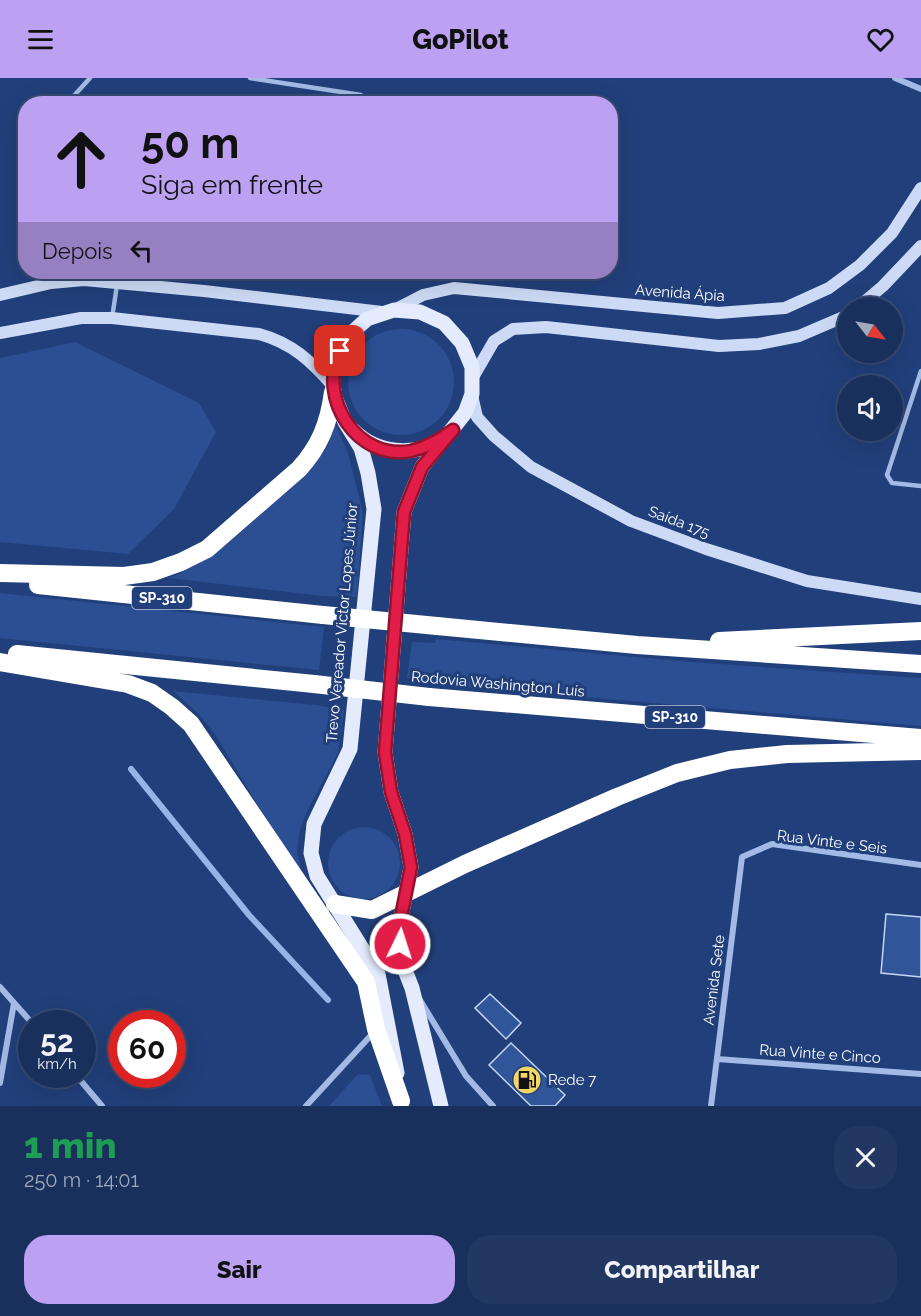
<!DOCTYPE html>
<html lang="pt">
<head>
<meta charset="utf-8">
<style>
	:root { --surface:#192f5c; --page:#223762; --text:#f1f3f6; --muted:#9fa9bb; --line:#374a72; --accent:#bca0f2 }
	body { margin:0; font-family:Raleway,sans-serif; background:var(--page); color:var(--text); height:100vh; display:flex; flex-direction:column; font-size:22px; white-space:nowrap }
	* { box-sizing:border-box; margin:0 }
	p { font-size:20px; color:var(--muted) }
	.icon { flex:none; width:33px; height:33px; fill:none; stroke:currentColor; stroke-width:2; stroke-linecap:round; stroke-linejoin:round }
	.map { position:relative; height:1028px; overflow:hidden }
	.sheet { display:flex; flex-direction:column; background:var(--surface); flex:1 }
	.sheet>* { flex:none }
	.banner { position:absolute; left:18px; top:18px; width:600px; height:183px; border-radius:24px; box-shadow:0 6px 24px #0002,0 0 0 2px var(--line); background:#bca0f2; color:#111; overflow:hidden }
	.needle { width:39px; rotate:121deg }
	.controls { position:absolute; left:837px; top:219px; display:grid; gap:12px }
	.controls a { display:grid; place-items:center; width:66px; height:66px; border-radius:50%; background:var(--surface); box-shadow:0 6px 24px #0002,0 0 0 2px var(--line); font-size:30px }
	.speed { position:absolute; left:18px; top:932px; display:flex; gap:12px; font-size:30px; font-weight:700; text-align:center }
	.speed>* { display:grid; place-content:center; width:78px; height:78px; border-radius:50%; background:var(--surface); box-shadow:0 6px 24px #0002,0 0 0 2px var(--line); line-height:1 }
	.speed small { font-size:15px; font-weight:400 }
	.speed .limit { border:9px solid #d22; background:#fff; color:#111 }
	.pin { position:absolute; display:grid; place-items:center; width:51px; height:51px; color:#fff; margin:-26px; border-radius:12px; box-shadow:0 3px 9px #0006 }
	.me { position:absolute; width:66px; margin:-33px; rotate:4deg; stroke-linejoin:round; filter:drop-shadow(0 0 4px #0008) }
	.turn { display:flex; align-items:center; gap:21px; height:126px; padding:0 24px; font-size:27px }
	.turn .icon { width:78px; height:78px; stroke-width:2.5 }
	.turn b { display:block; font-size:42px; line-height:51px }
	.then { display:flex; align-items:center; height:57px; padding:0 24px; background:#0003; gap:12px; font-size:22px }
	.round { display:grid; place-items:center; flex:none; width:63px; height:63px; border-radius:24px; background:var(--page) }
	.overview { display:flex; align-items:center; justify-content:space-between; height:102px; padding:0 24px }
	h1 { font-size:36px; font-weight:800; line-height:45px; color:#1e9e55 }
	.cta { display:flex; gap:12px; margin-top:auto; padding:12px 24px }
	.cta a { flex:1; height:69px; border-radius:24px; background:var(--accent); color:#111; font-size:24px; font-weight:800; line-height:69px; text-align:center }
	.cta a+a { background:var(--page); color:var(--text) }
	header { display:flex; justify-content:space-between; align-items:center; height:78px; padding:0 24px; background:var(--accent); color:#111; font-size:27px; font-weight:800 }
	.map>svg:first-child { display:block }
	.green { fill:#2b4f92 }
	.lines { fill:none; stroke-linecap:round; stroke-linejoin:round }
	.stream { stroke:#96b4e7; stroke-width:6 }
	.building { fill:#305598; stroke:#c5d6f4; stroke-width:1.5 }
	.lane { stroke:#a2bae5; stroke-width:4.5 }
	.street { stroke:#a2bae5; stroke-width:6 }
	.secondary { stroke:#ccdaf5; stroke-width:12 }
	.primary { stroke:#e3ebfd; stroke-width:15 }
	.highway { stroke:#fff; stroke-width:18 }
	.highway-bridge { stroke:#fff; stroke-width:18 }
	.route-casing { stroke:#92132f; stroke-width:15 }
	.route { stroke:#e11d48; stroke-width:10 }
	.labels { text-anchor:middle; stroke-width:6; stroke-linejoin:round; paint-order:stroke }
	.shield { fill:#213f7a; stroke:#bcc5d7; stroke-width:1.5 }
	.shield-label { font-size:14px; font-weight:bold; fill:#fff }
	.street-label { font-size:15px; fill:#fff; stroke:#213f7a }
	.poi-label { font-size:15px; fill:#fff; stroke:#213f7a; text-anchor:start }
</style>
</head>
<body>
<header><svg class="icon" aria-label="menu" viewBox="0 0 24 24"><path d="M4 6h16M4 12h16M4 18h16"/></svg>GoPilot<svg class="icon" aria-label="heart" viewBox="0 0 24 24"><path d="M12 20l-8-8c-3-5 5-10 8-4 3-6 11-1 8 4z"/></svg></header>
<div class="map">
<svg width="921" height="1028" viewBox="0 0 921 1028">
	<rect width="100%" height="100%" fill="#213f7a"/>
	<!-- green -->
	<path class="green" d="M348 304a53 53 0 1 1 106 0a53 53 0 1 1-106 0Z
		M75 264 199 325 216 354 174 431 128 476 0 464V280Z
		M336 347 348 375 363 435 357 519 322 518 169 500C225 478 273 423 317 382L327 369Z
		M0 515 324 549 319 592 0 560Z
		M436 561 692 584 921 600V648L433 606 430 603 407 600 412 564 435 565Z
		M173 613 316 627 344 632 338 675 307 733 299 755 297 774 303 801 216 658 199 636Z
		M328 785a36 36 0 1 1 72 0a36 36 0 1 1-72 0Z
		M358 996 370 997 382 1028H329Z"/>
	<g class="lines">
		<!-- stream -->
		<path class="stream" d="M131 691 249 837 328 922"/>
	</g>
	<!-- building -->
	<path class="building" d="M886 836 921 839V899L881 895Z
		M490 916 521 945 506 961 475 930Z
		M511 965 565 1017 555 1028H531L489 987Z"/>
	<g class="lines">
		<!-- lane -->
		<path class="lane" d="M250 0 361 17
			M71 21 90 0
			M112 240 117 207
			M921 293 887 397 892 405 921 408"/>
		<!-- street -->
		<path class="street" d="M895 0 921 11
			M0 909 32 945
			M420 922 466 998 493 1028
			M717 981 921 996
			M75 996 102 1028
			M0 1005 14 925
			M306 1028 374 954
			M711 1028 742 779 772 766 921 787"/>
		<!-- secondary -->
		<path class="secondary" d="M0 217 51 205 84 202 204 213 382 234
			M857 230 883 208 921 168
			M394 232 423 217 454 210 718 235 785 230 829 210 860 187 892 155 921 110
			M0 255 81 240H112L259 256C292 265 311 283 333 308
			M472 301 494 263 513 251 546 249 719 268 759 266 799 258 848 237
			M472 317 477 339 494 358 531 389 631 443 706 471 807 503 921 521"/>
		<!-- primary -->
		<path class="primary" d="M353 352C376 375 414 380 441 361
			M397 995 378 896 317 798 311 775 314 746 350 671 374 431 368 395 361 370 345 344 333 314 334 286 346 260 367 241 394 232 420 234 444 245 462 265 472 289V316L465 335 422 389 404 434 385 674 391 714 405 756 411 789 399 849 401 882 412 910 441 1028"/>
		<!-- highway -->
		<path class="highway" d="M0 495 124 498 153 494 181 484 207 471 299 391C320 368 329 345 333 314
			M38 507 323 537
			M437 548 637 567 921 586
			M719 563 921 553
			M17 576 314 606
			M0 584 128 606 152 615 172 629 191 646 366 904 376 951 401 1023
			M429 619 921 660
			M335 826 372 832 465 786 617 719 677 695 730 682 787 676 921 673"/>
		<!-- highway-bridge -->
		<path class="highway-bridge" d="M323 537 437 548
			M314 606 429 619"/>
	</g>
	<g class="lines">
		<!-- route casing -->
		<g class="route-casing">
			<path id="route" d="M340 273C317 320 357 383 411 373 428 369 439 362 453 352L422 389 404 434 385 674 391 714 405 756 411 789 399 849 400 866"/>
		</g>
		<!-- route -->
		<use href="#route" class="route"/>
	</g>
	<!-- icons -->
	<defs>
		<g id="fuel-disc" transform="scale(1.5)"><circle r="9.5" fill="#f2d764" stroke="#213f7a"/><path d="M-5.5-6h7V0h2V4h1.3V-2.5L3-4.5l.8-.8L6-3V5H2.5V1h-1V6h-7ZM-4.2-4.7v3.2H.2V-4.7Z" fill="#111"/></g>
	</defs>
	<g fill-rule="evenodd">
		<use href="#fuel-disc" x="527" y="1002"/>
	</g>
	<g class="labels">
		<!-- shield labels -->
		<g class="shield">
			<rect x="132" y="509" width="60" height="22" rx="4.5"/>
			<rect x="645" y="628" width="60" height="22" rx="4.5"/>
		</g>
		<g class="shield-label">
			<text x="162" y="525">SP-310</text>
			<text x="675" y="644">SP-310</text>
		</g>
		<!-- street labels -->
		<g class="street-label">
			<text transform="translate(680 215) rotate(4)" y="5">Avenida Ápia</text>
			<text transform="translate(679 444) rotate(21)" y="5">Saída 175</text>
			<text transform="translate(342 545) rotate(-85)" y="5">Trevo Vereador Victor Lopes Júnior</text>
			<text transform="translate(498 606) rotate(5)" y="5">Rodovia Washington Luís</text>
			<text transform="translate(832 764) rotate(7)" y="5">Rua Vinte e Seis</text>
			<text transform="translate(714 902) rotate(-83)" y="5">Avenida Sete</text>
			<text transform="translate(820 976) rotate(4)" y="5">Rua Vinte e Cinco</text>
		</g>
		<!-- poi labels -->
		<g class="poi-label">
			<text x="548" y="1007">Rede 7</text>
		</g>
	</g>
</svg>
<div class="controls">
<a><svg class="needle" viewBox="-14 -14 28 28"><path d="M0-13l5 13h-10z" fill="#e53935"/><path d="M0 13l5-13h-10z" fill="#9fa9bb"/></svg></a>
<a><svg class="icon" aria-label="sound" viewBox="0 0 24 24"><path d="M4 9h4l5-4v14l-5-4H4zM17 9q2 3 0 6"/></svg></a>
</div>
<div class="speed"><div>52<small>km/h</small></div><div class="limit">60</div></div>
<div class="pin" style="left:340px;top:273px;background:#d93025"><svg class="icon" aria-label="arrive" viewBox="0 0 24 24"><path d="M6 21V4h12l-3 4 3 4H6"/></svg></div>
<svg class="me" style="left:400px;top:866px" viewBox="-20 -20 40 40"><circle r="17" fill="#e11d48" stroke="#fff" stroke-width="3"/><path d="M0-11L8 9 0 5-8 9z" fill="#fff"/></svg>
<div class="banner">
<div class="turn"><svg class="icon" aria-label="ahead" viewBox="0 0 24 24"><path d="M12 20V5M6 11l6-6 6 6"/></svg><div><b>50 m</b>Siga em frente</div></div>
<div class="then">Depois<svg class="icon" aria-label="left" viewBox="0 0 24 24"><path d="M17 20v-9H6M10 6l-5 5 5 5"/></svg></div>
</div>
</div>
<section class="sheet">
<div class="overview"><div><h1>1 min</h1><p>250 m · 14:01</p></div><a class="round"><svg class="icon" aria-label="close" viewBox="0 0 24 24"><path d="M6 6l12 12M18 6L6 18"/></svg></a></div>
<div class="cta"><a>Sair</a><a>Compartilhar</a></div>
</section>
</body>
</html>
